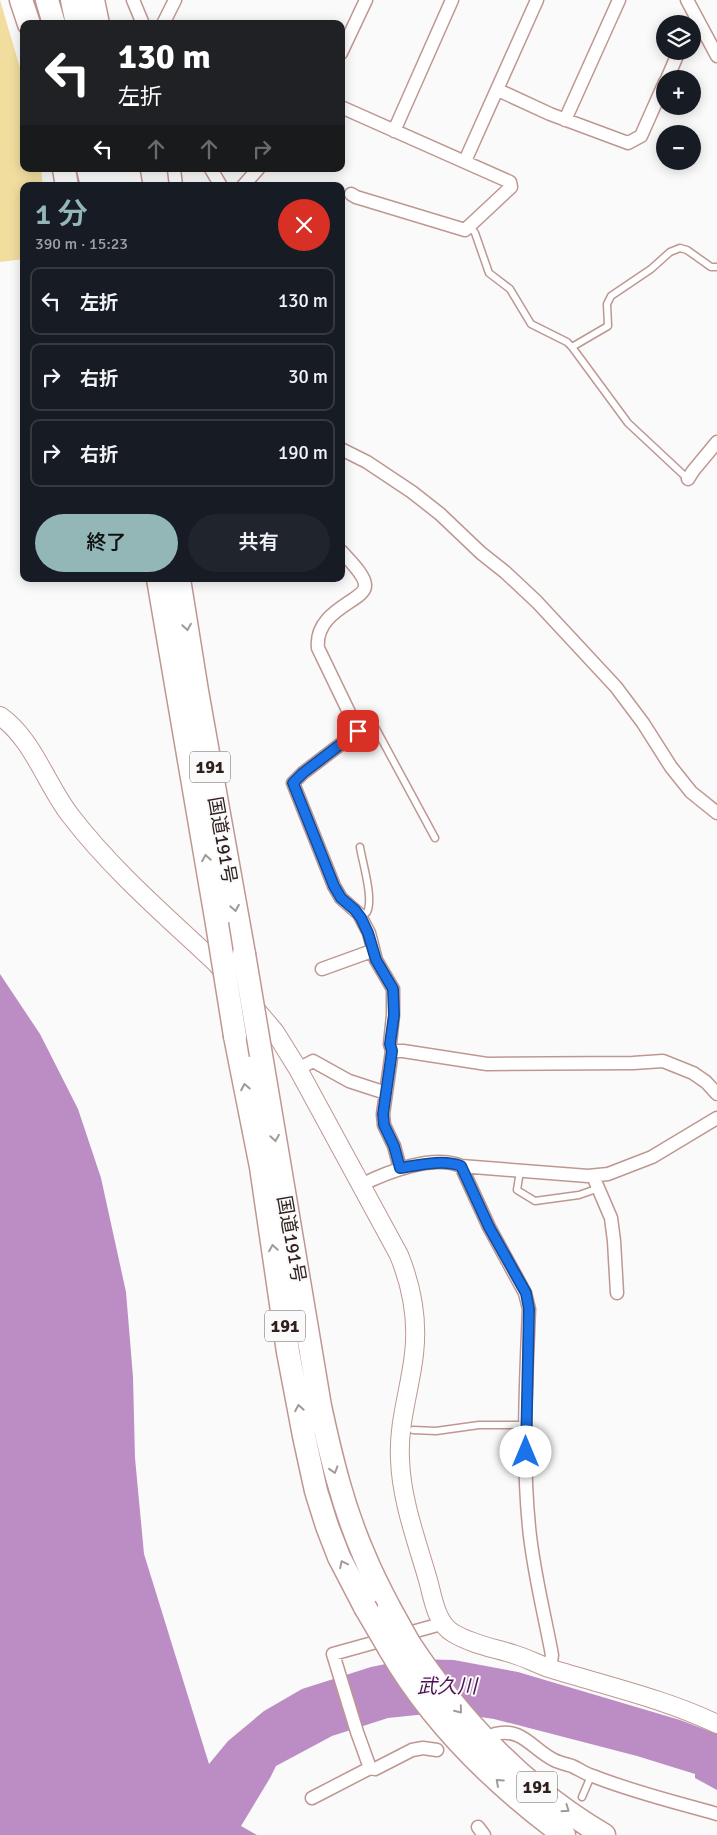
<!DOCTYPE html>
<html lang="ja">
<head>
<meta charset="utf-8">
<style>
	:root { --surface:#171b24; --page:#20242c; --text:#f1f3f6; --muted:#9ea1a6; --line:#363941; --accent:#93b6b7 }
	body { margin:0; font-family:Signika,"Noto Sans JP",sans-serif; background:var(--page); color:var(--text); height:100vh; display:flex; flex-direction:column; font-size:19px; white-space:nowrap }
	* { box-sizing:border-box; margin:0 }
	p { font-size:16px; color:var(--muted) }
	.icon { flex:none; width:28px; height:28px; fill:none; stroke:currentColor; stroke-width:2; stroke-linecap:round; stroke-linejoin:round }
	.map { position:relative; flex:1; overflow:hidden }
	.drawer { position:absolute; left:20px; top:182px; width:325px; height:400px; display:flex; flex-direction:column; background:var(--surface); border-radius:10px; box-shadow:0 2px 12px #0003 }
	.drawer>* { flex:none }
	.hud { position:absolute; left:20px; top:20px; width:325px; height:152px; border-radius:10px; box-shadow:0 2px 12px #0003; background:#202124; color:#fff; overflow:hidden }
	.buttons { position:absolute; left:656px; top:15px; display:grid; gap:10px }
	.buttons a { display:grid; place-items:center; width:45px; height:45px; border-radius:50%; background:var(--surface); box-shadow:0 2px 12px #0003; font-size:25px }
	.pin { position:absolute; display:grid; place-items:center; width:42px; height:42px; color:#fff; margin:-21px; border-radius:10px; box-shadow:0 2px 8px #0006 }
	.me { position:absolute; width:55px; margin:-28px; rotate:0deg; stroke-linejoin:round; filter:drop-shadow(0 0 4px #0008) }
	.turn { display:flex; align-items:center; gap:18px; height:105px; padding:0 15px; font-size:22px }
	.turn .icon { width:65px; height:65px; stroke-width:2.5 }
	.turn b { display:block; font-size:35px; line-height:42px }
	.lanes { display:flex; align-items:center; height:48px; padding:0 15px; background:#0003; justify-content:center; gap:25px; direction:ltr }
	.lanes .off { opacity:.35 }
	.round { display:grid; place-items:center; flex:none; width:52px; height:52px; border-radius:26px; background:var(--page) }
	.head { display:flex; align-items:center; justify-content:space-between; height:85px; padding:0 15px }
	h1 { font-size:30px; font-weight:600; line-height:38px; color:var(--accent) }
	.primary-button { display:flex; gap:10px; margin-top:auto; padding:10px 15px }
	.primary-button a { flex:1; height:58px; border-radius:30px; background:var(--accent); color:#111; font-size:20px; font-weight:600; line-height:58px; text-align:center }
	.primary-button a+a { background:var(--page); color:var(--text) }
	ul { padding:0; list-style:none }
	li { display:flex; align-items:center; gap:15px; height:68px; margin:0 10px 8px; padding:0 5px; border:2px solid var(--line); border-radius:10px }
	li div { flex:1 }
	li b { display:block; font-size:19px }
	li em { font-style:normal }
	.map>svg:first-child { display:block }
	.green { fill:#f1de9f }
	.water { fill:#bc8dc4 }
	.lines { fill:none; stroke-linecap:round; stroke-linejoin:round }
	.lane-casing { stroke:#bf9792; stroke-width:9 }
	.street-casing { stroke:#bf9792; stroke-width:15 }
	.secondary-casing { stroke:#bf9792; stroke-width:20 }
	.highway-casing { stroke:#bf9792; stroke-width:25 }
	.lane { stroke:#fff; stroke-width:6 }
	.street { stroke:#fff; stroke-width:12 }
	.secondary { stroke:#fff; stroke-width:18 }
	.highway { stroke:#fff; stroke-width:22 }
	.highway-bridge-casing { stroke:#bf9792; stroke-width:25; stroke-linecap:butt }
	.highway-bridge { stroke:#fff; stroke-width:22 }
	.oneway { stroke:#a19a99 }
	.route-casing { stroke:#114b97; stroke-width:12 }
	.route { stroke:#1a73e8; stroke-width:9 }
	.labels { text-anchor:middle; stroke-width:4; stroke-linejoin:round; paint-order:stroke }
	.shield { fill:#fafafa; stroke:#6c615f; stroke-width:1 }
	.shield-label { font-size:18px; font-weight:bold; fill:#2f1f1d }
	.street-label { font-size:19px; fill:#2f1f1d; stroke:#fafafa }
	.water-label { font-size:20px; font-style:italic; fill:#4b1154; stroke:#fafafa }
</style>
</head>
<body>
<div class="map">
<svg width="717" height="1835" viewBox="0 0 717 1835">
	<rect width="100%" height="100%" fill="#fafafa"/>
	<!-- green -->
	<path class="green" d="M0 0 24 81V169H41L43 186H24V259L0 262Z"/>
	<!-- water -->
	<path class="water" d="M0 974 40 1034 78 1109 101 1178 126 1292 133 1377 135 1458 144 1554 209 1764 228 1741 264 1711 302 1689 371 1667 410 1659 454 1660 518 1672 680 1720 717 1734V1790L695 1778V1774L637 1756 494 1719 446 1712 388 1718 332 1736 276 1766 270 1778 241 1826 257 1835H0Z"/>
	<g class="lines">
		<!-- lane casing -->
		<g class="lane-casing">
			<path id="lane" d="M470 226 475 233 489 273 510 289 531 324 567 342 572 347 628 423 688 479
				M572 347 608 326 607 304 611 296 651 269 670 252 680 248 687 250 711 267H717
				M358 731 375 727 435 838
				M360 847C362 861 374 899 367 912 365 914 363 916 361 917
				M520 1171 517 1190 535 1201 579 1195 599 1188
				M413 1430 436 1431 479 1425H526
				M582 1797 591 1776"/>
		</g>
		<!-- street casing -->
		<g class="street-casing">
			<path id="street" d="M133 0 143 24
				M687 0 717 56
				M163 24 175 0
				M341 53 366 0
				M667 79 679 51
				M498 90 550 114 628 143 641 136 665 82
				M341 107 510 182 511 187 465 230 356 197 351 194
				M565 120 619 0
				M394 131 452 0
				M465 161 537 0
				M174 169 176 186
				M211 169 221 186
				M243 186 258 169
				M341 449 367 462 412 492 440 514 481 553 505 572 537 602 616 687 643 723 671 767 691 792 717 813
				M688 479 693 471 717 442
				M341 551C348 559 366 576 365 586 365 601 314 610 318 648L358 731 303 773 293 783 334 886 341 898 359 914 369 933 376 960 393 989V1015L390 1044 392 1051 383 1114 384 1125 394 1146 400 1168
				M322 969 369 952H373
				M392 1051H403L487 1064 633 1063 663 1061 693 1073 706 1082 717 1094
				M298 1069 313 1061 349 1081 386 1093
				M461 1166 489 1227 525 1293 529 1309C526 1379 522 1457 529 1527 533 1570 544 1612 552 1655L550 1669
				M593 1176 611 1218 614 1241 617 1293
				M361 1185C387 1172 433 1154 461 1166L588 1176 608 1174 652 1157 717 1118
				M495 1734C522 1727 532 1749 554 1760 560 1763 566 1764 572 1766 579 1769 585 1774 593 1776 633 1792 675 1802 717 1814
				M437 1750 423 1748 412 1750 375 1769 370 1768 357 1732 333 1654 441 1624
				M312 1798 370 1768
				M478 1827 484 1835"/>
		</g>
		<!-- secondary casing -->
		<g class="secondary-casing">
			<path id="secondary" d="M0 716C33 739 46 784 70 815 112 870 166 916 217 964L227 976
				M252 1005 275 1032 298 1069 399 1255C412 1287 418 1320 414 1354 410 1390 398 1423 400 1459 401 1499 417 1542 428 1580 433 1598 436 1623 453 1633 471 1644 494 1648 513 1654 527 1658 539 1665 552 1669 607 1686 665 1699 717 1724"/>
		</g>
		<!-- highway casing -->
		<g class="highway-casing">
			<path id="highway" d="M21 0 29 24
				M47 0 54 24
				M72 0 77 24
				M93 0 98 24
				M64 169 67 186
				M88 169 92 186
				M109 169 113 186
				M128 169 131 186
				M158 579 217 924
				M179 579 197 691 244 954
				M235 1036 261 1167 288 1352 304 1436 316 1491 327 1526 339 1557 365 1607
				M261 1055 320 1406C331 1457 343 1507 364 1555 371 1572 380 1590 389 1607
				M409 1643C459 1719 525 1789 604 1835
				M389 1648C432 1723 495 1784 564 1835"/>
		</g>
		<!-- lane -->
		<use href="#lane" class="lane"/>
		<!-- street -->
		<use href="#street" class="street"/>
		<!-- secondary -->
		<use href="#secondary" class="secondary"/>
		<!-- highway -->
		<use href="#highway" class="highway"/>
		<!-- highway-bridge casing -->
		<g class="highway-bridge-casing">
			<path id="highway-bridge" d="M217 924 235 1036
				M244 954 261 1055
				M365 1607 389 1648
				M389 1607 409 1643"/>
		</g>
		<!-- highway-bridge -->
		<use href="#highway-bridge" class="highway-bridge"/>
	</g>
	<!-- one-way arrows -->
	<defs><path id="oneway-chevron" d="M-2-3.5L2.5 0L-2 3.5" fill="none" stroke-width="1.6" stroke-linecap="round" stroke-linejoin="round" transform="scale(1.25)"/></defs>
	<g class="oneway">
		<use href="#oneway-chevron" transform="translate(187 627) rotate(81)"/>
		<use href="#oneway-chevron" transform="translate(206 858) rotate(-99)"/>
		<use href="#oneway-chevron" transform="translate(235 908) rotate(80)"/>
		<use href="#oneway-chevron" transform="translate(245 1087) rotate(-101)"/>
		<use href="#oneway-chevron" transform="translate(275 1138) rotate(81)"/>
		<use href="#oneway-chevron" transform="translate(273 1248) rotate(-99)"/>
		<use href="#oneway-chevron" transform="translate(299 1408) rotate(-100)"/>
		<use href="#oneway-chevron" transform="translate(334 1470) rotate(73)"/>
		<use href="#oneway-chevron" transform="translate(343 1564) rotate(-116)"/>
		<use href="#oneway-chevron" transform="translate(459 1710) rotate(51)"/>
		<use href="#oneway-chevron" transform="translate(499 1782) rotate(-138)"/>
		<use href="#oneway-chevron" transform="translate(566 1809) rotate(35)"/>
	</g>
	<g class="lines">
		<!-- route casing -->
		<g class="route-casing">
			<path id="route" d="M358 731 303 773 293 783 334 886 341 898 355 910 361 918 368 933 376 960 393 989 394 1015 390 1044 392 1051 383 1114 384 1125 394 1146 400 1168C419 1165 443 1159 461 1166L489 1227 526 1293 529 1309 526 1452"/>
		</g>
		<!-- route -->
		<use href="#route" class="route"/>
	</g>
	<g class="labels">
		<!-- shield labels -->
		<g class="shield">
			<rect x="190" y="751.5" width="40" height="31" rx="4"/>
			<rect x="265" y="1310.5" width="40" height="31" rx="4"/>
			<rect x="517" y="1771.5" width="40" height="31" rx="4"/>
		</g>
		<g class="shield-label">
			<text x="210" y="773">191</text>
			<text x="285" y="1332">191</text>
			<text x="537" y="1793">191</text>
		</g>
		<!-- street labels -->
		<g class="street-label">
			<text transform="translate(223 840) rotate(80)" y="7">国道191号</text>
			<text transform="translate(292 1239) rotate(80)" y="7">国道191号</text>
		</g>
		<!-- water labels -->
		<g class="water-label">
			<text x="447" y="1693">武久川</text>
		</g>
	</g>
</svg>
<div class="buttons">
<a><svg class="icon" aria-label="layers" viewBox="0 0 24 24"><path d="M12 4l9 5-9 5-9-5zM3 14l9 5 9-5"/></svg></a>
<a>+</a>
<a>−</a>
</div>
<div class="pin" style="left:358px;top:731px;background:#d93025"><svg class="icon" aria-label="arrive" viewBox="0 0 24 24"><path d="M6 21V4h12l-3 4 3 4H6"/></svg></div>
<svg class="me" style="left:526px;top:1452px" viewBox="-20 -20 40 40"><circle r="19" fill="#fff"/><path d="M0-13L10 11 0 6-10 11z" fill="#1a73e8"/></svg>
<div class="hud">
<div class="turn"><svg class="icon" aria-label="left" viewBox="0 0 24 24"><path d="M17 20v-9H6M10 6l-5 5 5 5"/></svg><div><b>130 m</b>左折</div></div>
<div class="lanes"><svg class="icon" aria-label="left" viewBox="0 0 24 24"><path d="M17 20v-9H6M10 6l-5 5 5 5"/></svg><svg class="icon off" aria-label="ahead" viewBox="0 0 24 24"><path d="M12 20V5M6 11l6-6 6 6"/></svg><svg class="icon off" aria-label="ahead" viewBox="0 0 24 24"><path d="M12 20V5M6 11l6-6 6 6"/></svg><svg class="icon off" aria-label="right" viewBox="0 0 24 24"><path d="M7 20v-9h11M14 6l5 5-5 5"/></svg></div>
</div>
<section class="drawer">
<div class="head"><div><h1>1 分</h1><p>390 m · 15:23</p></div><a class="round" style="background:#d93025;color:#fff"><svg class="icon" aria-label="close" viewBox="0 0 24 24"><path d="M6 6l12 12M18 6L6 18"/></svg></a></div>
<ul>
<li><svg class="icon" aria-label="left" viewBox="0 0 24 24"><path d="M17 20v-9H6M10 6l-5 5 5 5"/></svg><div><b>左折</b></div><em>130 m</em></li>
<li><svg class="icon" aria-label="right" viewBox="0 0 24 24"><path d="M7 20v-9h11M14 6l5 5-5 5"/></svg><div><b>右折</b></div><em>30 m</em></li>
<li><svg class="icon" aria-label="right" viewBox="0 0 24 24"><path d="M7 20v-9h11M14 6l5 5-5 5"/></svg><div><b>右折</b></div><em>190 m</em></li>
</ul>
<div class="primary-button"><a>終了</a><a>共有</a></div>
</section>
</div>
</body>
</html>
